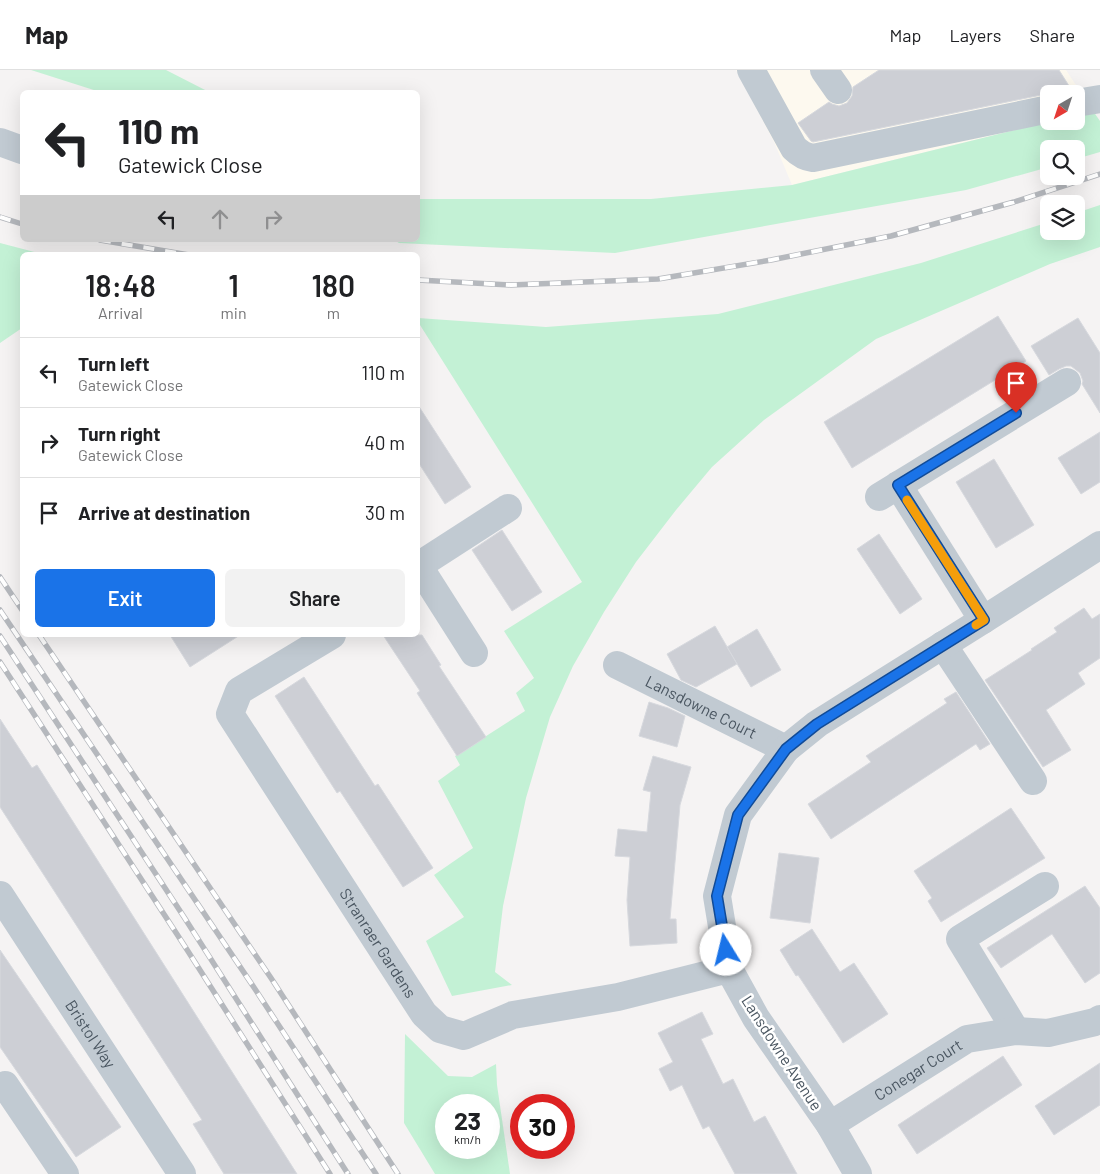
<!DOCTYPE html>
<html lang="en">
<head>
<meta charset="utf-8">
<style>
	:root { --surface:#fff; --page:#f2f2f2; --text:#202124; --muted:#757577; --line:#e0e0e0; --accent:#1a73e8 }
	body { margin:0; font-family:Barlow,sans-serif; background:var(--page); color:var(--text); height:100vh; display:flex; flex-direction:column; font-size:19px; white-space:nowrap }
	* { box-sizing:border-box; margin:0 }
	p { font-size:16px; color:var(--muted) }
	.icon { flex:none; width:28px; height:28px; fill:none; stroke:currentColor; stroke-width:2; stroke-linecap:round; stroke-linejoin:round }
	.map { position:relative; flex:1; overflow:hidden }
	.drawer { position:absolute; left:20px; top:182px; width:400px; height:385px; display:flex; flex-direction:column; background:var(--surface); border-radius:8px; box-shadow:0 5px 20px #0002 }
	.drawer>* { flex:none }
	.hud { position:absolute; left:20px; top:20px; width:400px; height:152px; border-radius:8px; box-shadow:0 5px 20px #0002; background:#fff; color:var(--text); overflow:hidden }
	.needle { width:32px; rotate:219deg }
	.tools { position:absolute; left:1040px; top:15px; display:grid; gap:10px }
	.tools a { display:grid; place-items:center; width:45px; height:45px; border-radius:8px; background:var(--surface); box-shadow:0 5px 20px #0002; font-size:25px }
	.speed { position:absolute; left:435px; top:1024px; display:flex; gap:10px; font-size:25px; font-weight:700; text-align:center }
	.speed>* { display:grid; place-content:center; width:65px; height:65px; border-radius:50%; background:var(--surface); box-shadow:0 5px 20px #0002; line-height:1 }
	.speed small { font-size:12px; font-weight:400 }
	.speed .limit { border:8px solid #d22; background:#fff; color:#111 }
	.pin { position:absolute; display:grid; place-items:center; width:42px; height:42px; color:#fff; margin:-51px -21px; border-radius:50% 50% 50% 0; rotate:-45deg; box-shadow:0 0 5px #0007 }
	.pin .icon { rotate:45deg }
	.me { position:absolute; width:55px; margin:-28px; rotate:351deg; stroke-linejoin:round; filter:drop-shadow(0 0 4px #0008) }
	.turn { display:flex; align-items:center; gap:18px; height:105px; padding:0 15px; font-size:22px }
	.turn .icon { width:65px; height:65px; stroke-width:2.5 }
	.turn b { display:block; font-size:35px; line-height:42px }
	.lanes { display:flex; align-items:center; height:48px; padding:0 15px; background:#0003; justify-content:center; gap:25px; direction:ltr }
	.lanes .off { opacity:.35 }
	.eta { display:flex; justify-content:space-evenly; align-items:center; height:85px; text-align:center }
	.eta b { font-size:30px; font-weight:600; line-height:35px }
	.button { display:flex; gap:10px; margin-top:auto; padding:10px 15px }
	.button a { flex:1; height:58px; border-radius:8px; background:var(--accent); color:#fff; font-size:20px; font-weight:600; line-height:58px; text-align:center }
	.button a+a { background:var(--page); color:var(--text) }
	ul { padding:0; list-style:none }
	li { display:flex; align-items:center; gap:15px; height:70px; padding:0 15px; border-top:1px solid var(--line) }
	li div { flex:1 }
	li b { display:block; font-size:19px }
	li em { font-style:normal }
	header { display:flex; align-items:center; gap:30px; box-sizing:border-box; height:70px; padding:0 25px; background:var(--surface); border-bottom:1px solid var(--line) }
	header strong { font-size:24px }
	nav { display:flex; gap:28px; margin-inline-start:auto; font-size:18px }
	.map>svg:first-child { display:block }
	.commercial { fill:#fdf9ef }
	.green { fill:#c3f1d5; fill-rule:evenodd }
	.building { fill:#cdcfd5; stroke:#d7d9de }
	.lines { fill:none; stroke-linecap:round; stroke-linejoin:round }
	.minor { stroke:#c1cad2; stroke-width:28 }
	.rail-casing { stroke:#b5b8bd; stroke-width:5.5 }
	.rail { stroke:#fff; stroke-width:4; stroke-dasharray:11; stroke-linecap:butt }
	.route-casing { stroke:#114b97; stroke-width:12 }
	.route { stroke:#1a73e8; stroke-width:9 }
	.slow { stroke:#f59e0b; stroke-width:9 }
	.labels { text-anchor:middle; stroke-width:5; stroke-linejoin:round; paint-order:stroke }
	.street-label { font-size:16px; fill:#4a5661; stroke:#fff }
</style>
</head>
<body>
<header>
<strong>Map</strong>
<nav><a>Map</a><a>Layers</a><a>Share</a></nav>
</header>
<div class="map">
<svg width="1100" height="1104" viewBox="0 0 1100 1104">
	<rect width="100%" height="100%" fill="#f5f3f3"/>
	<!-- commercial -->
	<path class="commercial" d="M736 0H1066L1093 41 1076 24H1049V51H1051L792 115 774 72Z"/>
	<!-- green -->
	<path class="green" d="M31 0H166L209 22H100Z
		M1093 41 1100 51V82L1076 89V79H1049V97L966 120 615 183 399 173 394 170H418V129H651L792 115 1051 51H1076V45Z
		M1100 135V177L1050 194 876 269 764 350 712 397 676 440 636 492 604 542 573 596 550 647 526 728 503 836 495 902 512 915 452 926 426 871 464 847 434 805 473 778 438 711 460 695 455 686 525 641 516 623 534 608 504 561 582 512 420 255 418 256V248L546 257 718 244 921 193 1049 152V161H1076V143Z
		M0 173 46 185H22V258L0 273Z
		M405 964 448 1006 472 1007 496 994 497 1015 510 1104H435L404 1053ZM446 1035H489V1078H446Z"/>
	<!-- building -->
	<path class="building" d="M879 0H1059L1071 19 1066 21 1064 24H1046L813 72 811 71 798 53 829 32 832 34 839 36 847 33 852 26 853 17Z
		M998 246 1026 291 852 398 824 352Z
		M1078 248 1100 283V343L1082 314 1083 311 1080 303 1071 296H1066L1059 299 1049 305 1031 276Z
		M418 335 471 417 445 434 418 392Z
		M1100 362V412L1081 424 1058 388Z
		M994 389 1034 455 996 478 956 412Z
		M502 460 542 522 512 541 472 480Z
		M879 464 922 529 900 544 857 479Z
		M1084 538 1092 549 1100 544V588L1078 603 1085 614 1046 640 1071 680 1043 697 985 610 1032 580 1031 579 1057 562 1054 558Z
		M715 556 737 594 696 617 681 610 667 584Z
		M757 559 781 600 751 617 727 577Z
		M170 565H240L190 597Z
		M383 565H422L441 595 439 596 486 667 457 686 417 623 420 621Z
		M304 607 375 716 378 714 433 798 403 817 340 721 337 723 275 626Z
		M956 622 990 674 980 680 976 674 831 769 808 734 871 692 866 686 947 633 944 629Z
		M649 632 668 638 685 646 677 677 639 666Z
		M0 649 32 698 37 695 297 1104H224L193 1054 202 1050 0 737Z
		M653 686 691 697 680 735 670 849H676L677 873 630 876 627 830 630 787 615 786 618 759 647 762 651 722 643 720Z
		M1011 738 1045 788 941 852 928 831 932 828 914 801Z
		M779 783 819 788 810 853 770 848Z
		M1085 816 1100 838V903L1085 913 1052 864 1001 898 987 878Z
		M812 859 840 902 854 893 888 944 843 973 798 905 796 906 780 880Z
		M0 880 121 1057 76 1087 0 977Z
		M702 942 713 964 701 969 723 1014 733 1009 754 1052 765 1046 797 1104H735L709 1056 703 1059 682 1015 670 1021 659 999 673 992 658 963Z
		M1003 986 1022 1015 917 1084 898 1055Z
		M1100 993V1035L1054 1065 1035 1036Z"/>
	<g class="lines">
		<!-- minor -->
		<g class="minor">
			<path d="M751 0 794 78C800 84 805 87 813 88L1049 39"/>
			<path d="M824 0 838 20"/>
			<path d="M1076 33 1100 29"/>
			<path d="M0 72 22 80"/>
			<path d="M898 415 983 550"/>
			<path d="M879 427 1067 312"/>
			<path d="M418 495 474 583"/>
			<path d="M418 496 508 438"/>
			<path id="s1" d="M332 565 239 621 230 644 424 944 440 959 464 966 513 945 618 927 729 899"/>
			<path d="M943 575 1033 711"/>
			<path id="s2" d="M617 595 786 679"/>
			<path id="s3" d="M0 825 182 1104"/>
			<path d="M1016 961 960 869 1045 816"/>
			<path d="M0 1018 5 1015 65 1104"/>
			<path id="s4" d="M830 1055 967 969 1016 961 1048 963 1095 952 1100 949"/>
			<path d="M858 1104 830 1055 756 948 729 899 717 826 738 745 786 679 817 654 983 550 1100 475"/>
		</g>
		<!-- rail casing -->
		<g class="rail-casing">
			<path id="rail" d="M0 147 22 154
				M100 170 189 185
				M418 210 511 215 658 209 771 190 891 166 1014 132 1100 104
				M0 507 22 540
				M0 540 255 919 376 1104
				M39 565 271 908 398 1104
				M0 566 184 847 348 1104
				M0 592 184 875 330 1104"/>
		</g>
		<!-- rail -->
		<use href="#rail" class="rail"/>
	</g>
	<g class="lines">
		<!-- route casing -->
		<g class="route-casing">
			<path id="route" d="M726 880 717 826 738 745 786 679 817 654 984 550 898 415 1016 343"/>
		</g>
		<!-- route -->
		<use href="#route" class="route"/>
		<!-- slow -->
		<path class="slow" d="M907 430 984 550 976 555"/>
	</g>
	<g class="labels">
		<!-- street labels -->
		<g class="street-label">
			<text dy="6" stroke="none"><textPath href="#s2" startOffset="94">Lansdowne Court</textPath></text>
			<text dy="6" stroke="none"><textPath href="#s1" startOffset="406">Stranraer Gardens</textPath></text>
			<text dy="6" stroke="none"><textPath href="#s3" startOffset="166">Bristol Way</textPath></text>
			<text transform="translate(782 983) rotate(57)" y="6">Lansdowne Avenue</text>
			<text dy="6" stroke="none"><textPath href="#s4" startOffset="104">Conegar Court</textPath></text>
		</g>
	</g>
</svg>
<div class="tools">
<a><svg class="needle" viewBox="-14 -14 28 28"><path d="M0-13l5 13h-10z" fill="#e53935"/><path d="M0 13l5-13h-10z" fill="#757577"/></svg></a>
<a><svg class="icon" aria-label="search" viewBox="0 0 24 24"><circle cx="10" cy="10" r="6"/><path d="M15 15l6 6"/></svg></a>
<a><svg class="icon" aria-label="layers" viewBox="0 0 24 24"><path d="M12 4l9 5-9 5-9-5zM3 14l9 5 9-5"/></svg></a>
</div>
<div class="speed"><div>23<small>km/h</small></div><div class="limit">30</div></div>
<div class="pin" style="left:1016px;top:343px;background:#d93025"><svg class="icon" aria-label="arrive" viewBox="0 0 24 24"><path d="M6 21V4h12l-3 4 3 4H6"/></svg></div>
<svg class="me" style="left:726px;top:880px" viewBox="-20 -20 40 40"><circle r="19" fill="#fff"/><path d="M0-13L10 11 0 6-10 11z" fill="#1a73e8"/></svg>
<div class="hud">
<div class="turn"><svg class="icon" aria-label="left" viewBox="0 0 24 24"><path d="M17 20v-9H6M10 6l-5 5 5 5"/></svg><div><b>110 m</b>Gatewick Close</div></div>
<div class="lanes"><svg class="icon" aria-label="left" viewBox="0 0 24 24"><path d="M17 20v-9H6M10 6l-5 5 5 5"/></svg><svg class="icon off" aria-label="ahead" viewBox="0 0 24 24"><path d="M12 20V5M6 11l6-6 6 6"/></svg><svg class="icon off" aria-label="right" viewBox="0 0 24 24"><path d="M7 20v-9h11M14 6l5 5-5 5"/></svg></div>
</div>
<section class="drawer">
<div class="eta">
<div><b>18:48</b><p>Arrival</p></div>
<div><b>1</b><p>min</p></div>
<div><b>180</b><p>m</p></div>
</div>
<ul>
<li><svg class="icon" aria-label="left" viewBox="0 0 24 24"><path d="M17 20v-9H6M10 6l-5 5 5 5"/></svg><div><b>Turn left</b><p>Gatewick Close</p></div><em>110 m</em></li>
<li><svg class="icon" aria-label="right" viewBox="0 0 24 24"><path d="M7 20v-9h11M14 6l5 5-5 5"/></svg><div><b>Turn right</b><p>Gatewick Close</p></div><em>40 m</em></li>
<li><svg class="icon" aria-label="arrive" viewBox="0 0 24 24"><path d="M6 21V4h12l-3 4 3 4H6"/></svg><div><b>Arrive at destination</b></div><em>30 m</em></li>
</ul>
<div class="button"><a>Exit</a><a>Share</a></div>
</section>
</div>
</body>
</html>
